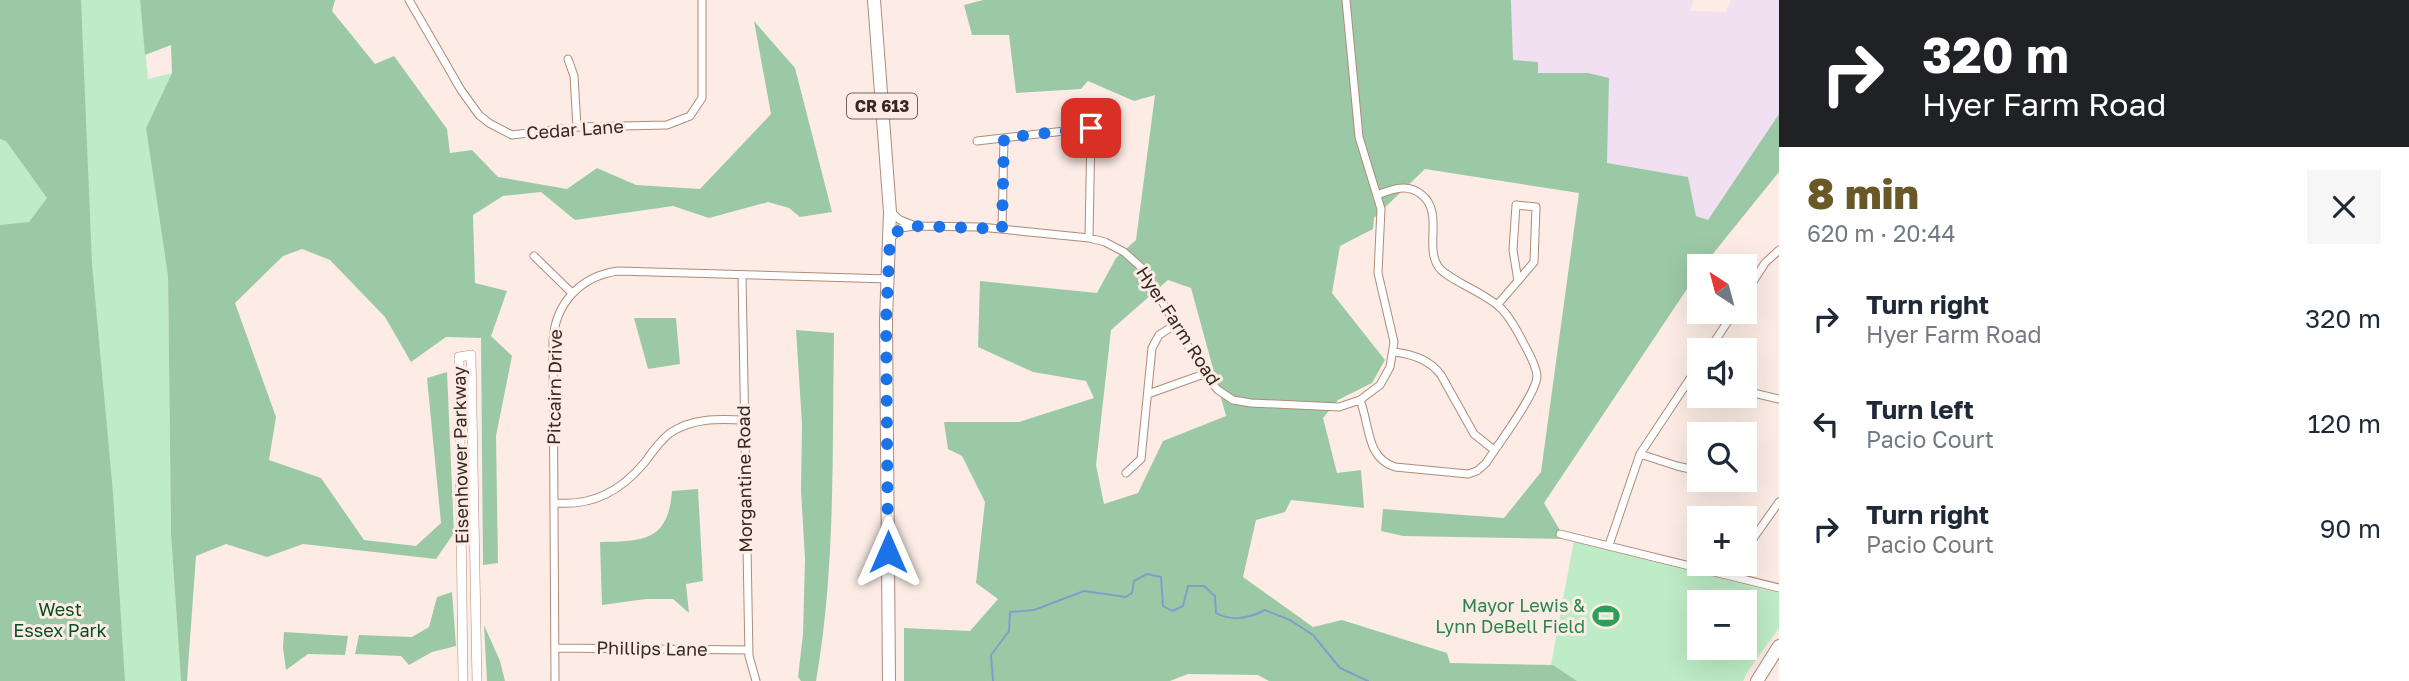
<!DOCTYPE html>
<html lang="en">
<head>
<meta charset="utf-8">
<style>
	:root { --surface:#fff; --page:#f6f6f7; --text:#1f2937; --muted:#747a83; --accent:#695926 }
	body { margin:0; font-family:"Golos Text",sans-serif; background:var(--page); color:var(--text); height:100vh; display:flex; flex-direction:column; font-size:26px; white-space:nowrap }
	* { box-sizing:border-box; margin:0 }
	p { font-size:23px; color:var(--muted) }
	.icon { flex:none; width:38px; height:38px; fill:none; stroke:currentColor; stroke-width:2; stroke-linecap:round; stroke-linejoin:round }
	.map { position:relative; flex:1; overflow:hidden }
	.panel { display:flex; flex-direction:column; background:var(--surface); width:630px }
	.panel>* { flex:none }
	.hud { background:#202124; color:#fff; overflow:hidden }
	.needle { width:46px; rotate:324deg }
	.fabs { position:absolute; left:1687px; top:254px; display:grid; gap:14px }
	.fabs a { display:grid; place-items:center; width:70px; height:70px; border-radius:0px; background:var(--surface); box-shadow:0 7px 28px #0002; font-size:35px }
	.pin { position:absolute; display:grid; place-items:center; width:60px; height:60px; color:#fff; margin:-30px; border-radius:14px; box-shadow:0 4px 10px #0006 }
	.me { position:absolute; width:77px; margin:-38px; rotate:0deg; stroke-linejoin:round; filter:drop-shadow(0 0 5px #0008) }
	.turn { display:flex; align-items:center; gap:24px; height:147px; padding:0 28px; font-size:32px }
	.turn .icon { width:91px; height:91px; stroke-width:2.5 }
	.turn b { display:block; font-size:49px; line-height:60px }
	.round { display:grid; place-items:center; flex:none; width:74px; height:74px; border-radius:0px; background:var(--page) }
	.head { display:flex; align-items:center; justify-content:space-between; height:119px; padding:0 28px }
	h1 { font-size:42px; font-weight:800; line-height:52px; color:var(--accent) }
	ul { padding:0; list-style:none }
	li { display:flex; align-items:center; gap:21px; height:105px; padding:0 28px }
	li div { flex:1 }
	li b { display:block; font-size:26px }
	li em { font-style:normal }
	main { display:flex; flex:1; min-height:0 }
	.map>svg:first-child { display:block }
	.industrial { fill:#f0e0f2 }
	.green { fill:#beecc6; fill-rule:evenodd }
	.forest { fill:#9cc9a5; fill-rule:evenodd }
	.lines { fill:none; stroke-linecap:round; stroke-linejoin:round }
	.stream { stroke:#7ca1c8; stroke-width:2 }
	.minor-casing { stroke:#af8b7a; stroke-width:9 }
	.tertiary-casing { stroke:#af8b7a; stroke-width:10 }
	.primary-casing { stroke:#af8b7a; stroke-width:14 }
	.minor { stroke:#fff; stroke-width:7 }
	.tertiary { stroke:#fff; stroke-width:9 }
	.primary { stroke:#fff; stroke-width:12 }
	.route { stroke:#1a73e8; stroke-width:12; stroke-dasharray:0 21.6 }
	.labels { text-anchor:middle; stroke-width:6; stroke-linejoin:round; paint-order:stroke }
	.shield { fill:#fcece5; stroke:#72635c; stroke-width:2 }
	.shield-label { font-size:16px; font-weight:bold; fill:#372822 }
	.street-label { font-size:18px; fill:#372822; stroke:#fcece5 }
	.leisure-label { font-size:18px; fill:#27864d; stroke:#fcece5; text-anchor:end }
	.park-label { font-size:18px; fill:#055022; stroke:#fcece5 }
</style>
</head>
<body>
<main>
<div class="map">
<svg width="1779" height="681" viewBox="0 0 1779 681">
	<rect width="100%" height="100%" fill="#fcece5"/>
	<!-- industrial -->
	<path class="industrial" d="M1511 0H1693L1691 11 1726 12 1731 0H1779V114L1709 220 1696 216 1688 177 1607 164 1588 73H1538L1513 61Z"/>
	<!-- green -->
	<path class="green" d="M0 0H140L148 79 172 73 146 128 168 276 171 534 181 681H0Z
		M1574 540 1779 593V628L1748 671 1743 681H1548ZM1699 602H1745V648H1699Z"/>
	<!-- forest -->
	<path class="forest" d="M0 0H81L92 264 113 493 125 681H0V225L29 222 47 198 6 141 0 139Z
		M140 0H335L332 11 375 64 394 56 447 129 450 153 472 150 498 177 567 189 597 168 636 185 700 189 771 114 754 21 795 68 832 212 800 217 789 208 768 202 709 218 673 206 575 220 541 192 503 196 473 215 475 283 507 291 491 336 512 356 496 436 498 563 483 565 481 338 446 337 411 362 385 317 330 260 302 249 283 256 235 303 276 417 269 460 321 478 364 540 416 546 441 523 427 378 447 372 454 533 436 559 303 544 267 557 226 544 196 556 187 681H181L171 534 168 276 146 128 172 73 171 45 145 55Z
		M983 0H1511L1513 60 1538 62V73H1588L1609 78 1607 163 1688 177 1696 216 1708 220 1779 114V172L1703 266H1699V271L1544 503 1565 539 1403 536 1381 531 1383 509 1504 518 1541 472 1579 193 1425 169 1374 218 1373 229 1340 246 1332 293 1385 360 1372 383 1338 400 1323 418 1337 473 1361 470 1364 508 1291 500 1285 512 1256 520 1243 577 1313 627 1342 620 1447 653 1450 663 1553 665 1577 681H1269L1258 675 1188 674 1170 681H904V628L970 631 998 599 976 583 985 502 962 456 948 449 944 422H1019L1094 398 1086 381 1033 372 978 347 980 281 1097 293 1116 258 1136 240 1155 95 1134 101 1088 81 1081 89 1016 93 1009 35H972L964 5ZM1168 280 1191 288 1226 416 1163 441 1138 493 1104 504 1096 465 1111 330Z
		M634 318H676L680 364 648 369Z
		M796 330 834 333C832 448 836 567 816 681H801L798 677 803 634 805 559 801 491 802 424Z
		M698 489 703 581 686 584 689 613 673 599H646L602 605 600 542C643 541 668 542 672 491Z
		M452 592 456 646 432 652 409 665 401 656 355 654 359 635 412 637 429 627 437 597Z
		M484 625 500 661 505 681H487Z
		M284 632 348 636 345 655 308 654 286 670 283 648Z"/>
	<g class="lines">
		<!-- stream -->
		<path class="stream" d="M993 681 991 655 1009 631 1010 612 1034 610 1084 591 1126 597 1132 593 1134 581 1147 574 1161 577 1163 606 1172 611 1183 606 1188 586H1204L1215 596 1216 613C1232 622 1248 619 1265 610L1290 620 1313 635 1340 668 1368 681"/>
		<!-- minor casing -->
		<g class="minor-casing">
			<path id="minor" d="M409 0 461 90 479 115 489 123 512 135 577 127 667 125 690 116 702 98V0
				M568 59 574 76 577 127
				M977 141 1091 128 1089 238
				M891 212 900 220 913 225
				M1002 229 1004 138
				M890 239 901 228 914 226 980 227 1089 238 1105 242 1124 252 1143 269 1207 378 1218 390 1233 400 1251 403 1339 407 1360 400 1380 385 1390 367 1394 342 1378 273 1381 209 1359 137 1346 0
				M534 256 572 293
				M742 276 749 656 756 681
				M1745 294 1765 263 1779 250
				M1498 304 1518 281 1513 250 1516 205 1536 207 1534 262 1518 281
				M1709 350 1734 312
				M1394 352C1412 354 1430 360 1441 375L1474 434 1494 450
				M1745 391 1779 399
				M1148 394 1204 374
				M1360 400C1370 425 1366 458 1395 467L1468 474 1477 471 1486 463C1497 446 1537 393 1537 376 1536 364 1528 352 1523 342 1506 309 1500 304 1468 287 1459 282 1449 277 1441 270 1422 250 1445 214 1422 195 1408 183 1392 189 1377 195
				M1640 454 1677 466 1699 471
				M1126 473 1141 459 1152 348 1159 335 1176 324
				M555 503C593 506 621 491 645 462 652 452 660 441 670 433 693 418 717 419 743 420
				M1560 534 1779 588
				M1609 545 1640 454 1699 365
				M1745 550 1779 502
				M1728 574 1735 564
				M555 648 749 650
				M555 681 553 341C555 303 581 276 618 271L888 279"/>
		</g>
		<!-- tertiary casing -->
		<g class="tertiary-casing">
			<path id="tertiary" d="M463 681 459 357 471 355 477 681"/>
		</g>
		<!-- primary casing -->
		<g class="primary-casing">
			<path id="primary" d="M874 0 890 212 886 320 889 681
				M1757 681 1779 646"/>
		</g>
		<!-- minor -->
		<use href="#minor" class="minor"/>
		<!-- tertiary -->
		<use href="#tertiary" class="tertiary"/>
		<!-- primary -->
		<use href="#primary" class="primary"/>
	</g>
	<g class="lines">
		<!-- route -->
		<path class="route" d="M888 552 886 320 890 239 901 228 914 226 1002 229 1004 138 1091 128"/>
	</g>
	<!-- icons -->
	<defs>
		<g id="stadium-bare" transform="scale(2.1)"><path d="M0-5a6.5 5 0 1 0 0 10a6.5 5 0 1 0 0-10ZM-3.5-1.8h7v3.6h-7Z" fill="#2e9e5b" stroke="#fcece5" stroke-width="2.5" paint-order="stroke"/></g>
	</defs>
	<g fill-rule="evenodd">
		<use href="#stadium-bare" x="1606" y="616"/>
	</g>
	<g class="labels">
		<!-- shield labels -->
		<rect class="shield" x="847" y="93.5" width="70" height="25" rx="5"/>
		<g class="shield-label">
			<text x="882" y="112">CR 613</text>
		</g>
		<!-- street labels -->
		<g class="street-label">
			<text transform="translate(575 130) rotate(-4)" y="6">Cedar Lane</text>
			<text transform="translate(1178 326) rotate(57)" y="6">Hyer Farm Road</text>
			<text transform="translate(555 387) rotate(-89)" y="6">Pitcairn Drive</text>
			<text transform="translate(461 455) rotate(-91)" y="6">Eisenhower Parkway</text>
			<text transform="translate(745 479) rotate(-91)" y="6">Morgantine Road</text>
			<text transform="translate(652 649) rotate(1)" y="6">Phillips Lane</text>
		</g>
		<!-- leisure labels -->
		<g class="leisure-label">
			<text x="1585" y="612">Mayor Lewis &amp;<tspan x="1585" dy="21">Lynn DeBell Field</tspan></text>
		</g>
		<!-- park labels -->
		<g class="park-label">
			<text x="60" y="616">West<tspan x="60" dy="21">Essex Park</tspan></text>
		</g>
	</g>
</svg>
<div class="fabs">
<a><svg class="needle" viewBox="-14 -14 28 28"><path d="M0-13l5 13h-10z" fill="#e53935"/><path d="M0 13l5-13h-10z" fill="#747a83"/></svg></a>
<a><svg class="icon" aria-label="sound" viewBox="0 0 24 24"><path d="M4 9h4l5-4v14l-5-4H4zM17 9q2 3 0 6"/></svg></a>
<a><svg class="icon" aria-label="search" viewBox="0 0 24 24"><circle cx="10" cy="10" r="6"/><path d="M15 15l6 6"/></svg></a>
<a>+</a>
<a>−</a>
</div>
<div class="pin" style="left:1091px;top:128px;background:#d93025"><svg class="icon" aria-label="arrive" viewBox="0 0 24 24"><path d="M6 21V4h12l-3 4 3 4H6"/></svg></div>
<svg class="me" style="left:888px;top:552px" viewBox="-20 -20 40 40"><path d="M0-17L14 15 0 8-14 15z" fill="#1a73e8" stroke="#fff" stroke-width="4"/></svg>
</div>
<section class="panel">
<div class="hud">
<div class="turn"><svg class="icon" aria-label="right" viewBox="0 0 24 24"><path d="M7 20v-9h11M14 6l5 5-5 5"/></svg><div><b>320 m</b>Hyer Farm Road</div></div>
</div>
<div class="head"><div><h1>8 min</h1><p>620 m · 20:44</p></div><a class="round"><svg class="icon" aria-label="close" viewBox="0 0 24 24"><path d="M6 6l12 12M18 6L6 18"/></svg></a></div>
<ul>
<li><svg class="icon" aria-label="right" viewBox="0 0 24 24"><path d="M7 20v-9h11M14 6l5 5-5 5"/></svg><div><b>Turn right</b><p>Hyer Farm Road</p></div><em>320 m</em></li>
<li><svg class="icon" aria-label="left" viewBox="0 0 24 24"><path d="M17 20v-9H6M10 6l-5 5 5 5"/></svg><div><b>Turn left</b><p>Pacio Court</p></div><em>120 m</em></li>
<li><svg class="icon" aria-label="right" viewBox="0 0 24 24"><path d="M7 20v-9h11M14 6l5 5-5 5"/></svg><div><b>Turn right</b><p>Pacio Court</p></div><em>90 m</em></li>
</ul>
</section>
</main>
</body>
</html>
